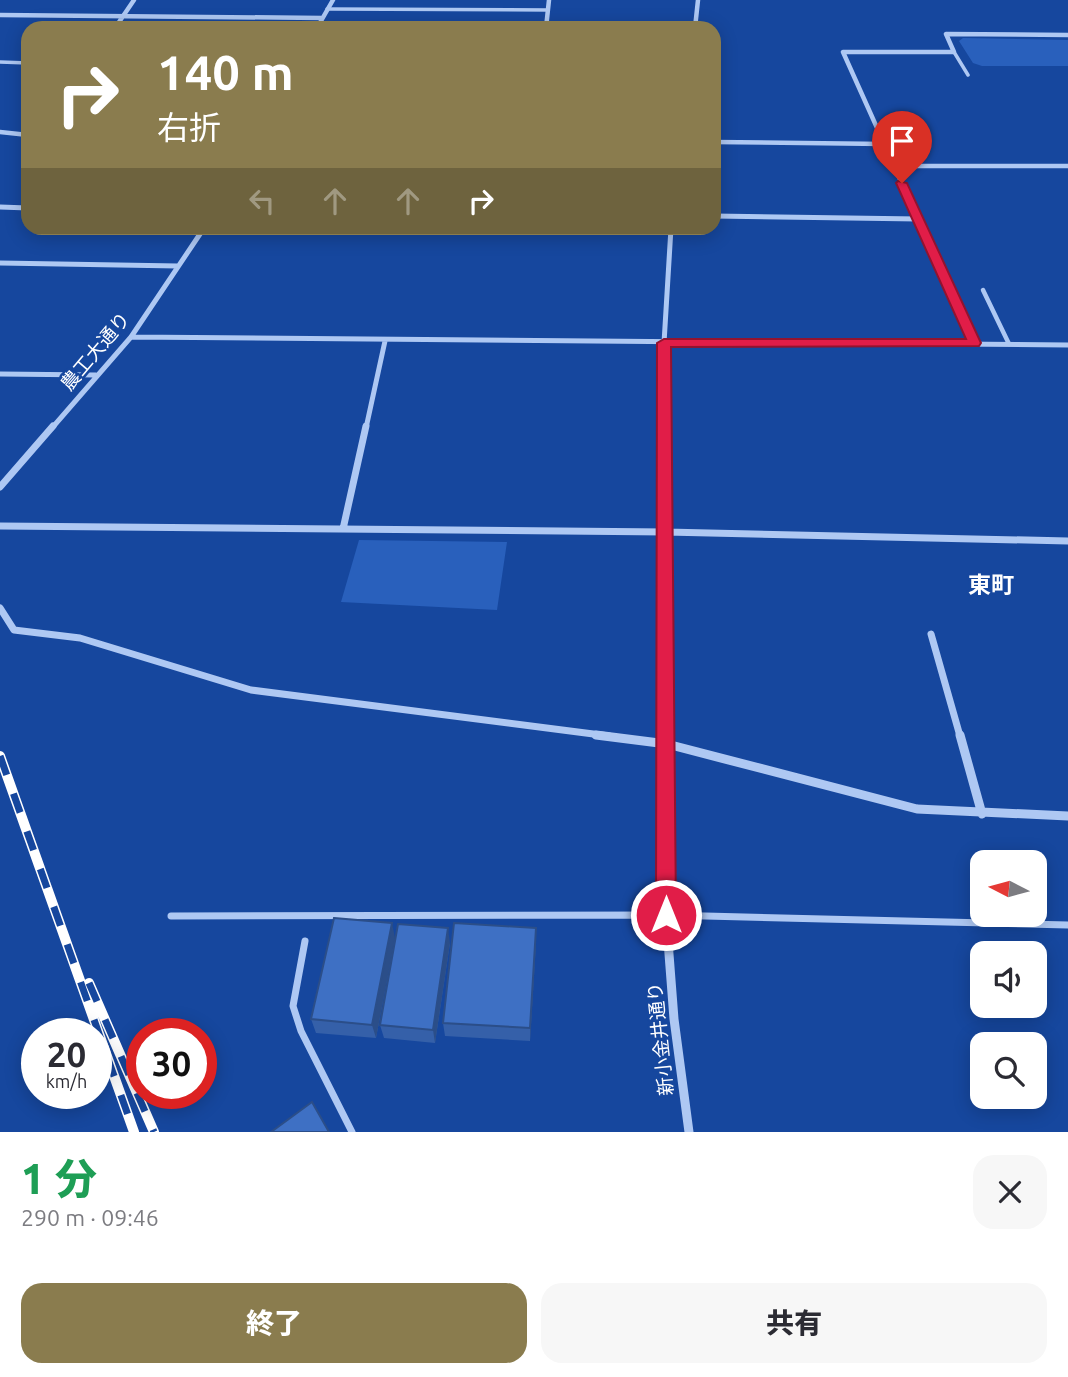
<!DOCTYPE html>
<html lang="ja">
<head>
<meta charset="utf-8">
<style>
	:root { --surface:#fff; --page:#f7f7f7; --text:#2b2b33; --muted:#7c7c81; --accent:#8a7c4e }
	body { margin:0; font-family:Ubuntu,"Noto Sans JP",sans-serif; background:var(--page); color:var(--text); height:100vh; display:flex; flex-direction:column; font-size:26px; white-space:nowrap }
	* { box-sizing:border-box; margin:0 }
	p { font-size:23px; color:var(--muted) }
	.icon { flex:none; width:38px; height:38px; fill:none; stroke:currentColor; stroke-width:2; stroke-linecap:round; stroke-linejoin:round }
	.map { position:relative; height:1132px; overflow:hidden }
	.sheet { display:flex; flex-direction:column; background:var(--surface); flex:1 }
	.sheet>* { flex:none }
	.top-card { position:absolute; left:21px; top:21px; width:700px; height:214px; border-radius:21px; box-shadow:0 4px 18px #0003; background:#8a7c4e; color:#fff; overflow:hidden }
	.needle { width:46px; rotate:276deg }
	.fabs { position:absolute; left:970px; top:850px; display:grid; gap:14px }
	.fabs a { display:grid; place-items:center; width:77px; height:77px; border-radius:14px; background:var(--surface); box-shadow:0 4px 18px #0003; font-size:35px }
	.speed { position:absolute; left:21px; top:1018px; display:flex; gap:14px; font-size:35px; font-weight:700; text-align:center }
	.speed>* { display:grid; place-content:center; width:91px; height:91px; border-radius:50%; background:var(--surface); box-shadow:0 4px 18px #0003; line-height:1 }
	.speed small { font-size:18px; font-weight:400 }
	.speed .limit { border:10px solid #d22; background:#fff; color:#111 }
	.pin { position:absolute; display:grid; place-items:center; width:60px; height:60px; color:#fff; margin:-72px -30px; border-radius:50% 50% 50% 0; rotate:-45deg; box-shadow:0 0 7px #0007 }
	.pin .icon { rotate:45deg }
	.me { position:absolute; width:77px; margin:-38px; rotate:0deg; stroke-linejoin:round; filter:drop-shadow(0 0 5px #0008) }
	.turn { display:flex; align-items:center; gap:24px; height:147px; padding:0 21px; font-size:32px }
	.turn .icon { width:91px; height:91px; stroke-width:2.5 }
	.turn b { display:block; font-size:49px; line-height:60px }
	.lanes { display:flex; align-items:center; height:66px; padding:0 21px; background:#0003; justify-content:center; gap:35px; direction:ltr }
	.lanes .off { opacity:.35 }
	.round { display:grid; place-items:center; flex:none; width:74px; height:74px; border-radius:21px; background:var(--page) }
	.summary { display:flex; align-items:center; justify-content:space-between; height:119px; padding:0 21px }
	h1 { font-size:42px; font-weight:800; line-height:52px; color:#1e9e55 }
	.action { display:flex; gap:14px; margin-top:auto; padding:14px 21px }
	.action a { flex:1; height:80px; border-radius:21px; background:var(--accent); color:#fff; font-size:28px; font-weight:800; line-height:80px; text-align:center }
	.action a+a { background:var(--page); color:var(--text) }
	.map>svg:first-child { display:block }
	.green { fill:#2960bc }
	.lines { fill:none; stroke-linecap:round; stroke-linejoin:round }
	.service-far2 { stroke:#aec8f3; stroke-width:3.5 }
	.service-far1 { stroke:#aec8f3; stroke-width:4.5 }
	.service { stroke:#aec8f3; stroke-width:7 }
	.minor-far3 { stroke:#aec8f3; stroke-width:4.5 }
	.minor-far2 { stroke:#aec8f3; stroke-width:5 }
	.minor-far1 { stroke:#aec8f3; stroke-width:7 }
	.minor { stroke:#aec8f3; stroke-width:9 }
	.rail-casing { stroke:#fff; stroke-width:10 }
	.rail { stroke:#16479e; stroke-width:7; stroke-dasharray:20; stroke-linecap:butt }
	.wall { fill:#3560a9 }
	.shaded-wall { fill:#2b4e89 }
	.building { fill:#3e70c4; stroke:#2b4e89; stroke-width:2 }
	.route { fill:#e11d48; stroke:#92132f; stroke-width:2 }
	.labels { text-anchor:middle; stroke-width:5; stroke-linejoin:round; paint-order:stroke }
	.street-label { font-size:19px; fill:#fff; stroke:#16479e }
	.quarter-label { font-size:23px; font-weight:bold; fill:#fff; stroke:#16479e }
</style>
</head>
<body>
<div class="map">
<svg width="1068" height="1132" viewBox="0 0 1068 1132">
	<rect width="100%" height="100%" fill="#16479e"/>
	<!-- green -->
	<path class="green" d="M963 38 1068 40V66H982L973 63 959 41Z
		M359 540 507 542 497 610 341 602Z"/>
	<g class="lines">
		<!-- service-far2 -->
		<path class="service-far2" d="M327 9 548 10
			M954 52 968 75
			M0 62 28 63"/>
		<!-- service-far1 -->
		<path class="service-far1" d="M983 290 1009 344"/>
		<!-- service -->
		<path class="service" d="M171 916 666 915 1068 925
			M305 941 293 1006 301 1031 352 1132"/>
		<!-- minor-far3 -->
		<path class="minor-far3" d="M0 15 322 18
			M115 28 134 0
			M317 28 333 0
			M546 28 549 0
			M695 28 698 0
			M0 132 28 135
			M714 142 884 144
			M894 166H1068
			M904 188 843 52H954L946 34 1068 35"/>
		<!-- minor-far2 -->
		<path class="minor-far2" d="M903 186 974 343
			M0 207 28 208
			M714 216 918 219
			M0 263 178 266
			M131 337 1068 345
			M0 374 96 375
			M52 428 131 337 204 228
			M366 428 385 341
			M664 428V343L671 228"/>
		<!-- minor-far1 -->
		<path class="minor-far1" d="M664 426 665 736
			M0 487 53 426
			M0 526 666 532 1068 541
			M343 529 366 426
			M0 608 14 630 80 638 251 690 609 736
			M931 634 960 736"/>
		<!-- minor -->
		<path class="minor" d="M596 735 667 744 917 809 1068 816
			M665 735 666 915 674 1019 689 1132
			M960 735 982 814"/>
		<!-- rail casing -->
		<g class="rail-casing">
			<path id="rail" d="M0 756 134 1132
				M89 983 154 1132"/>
		</g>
		<!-- rail -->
		<use href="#rail" class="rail"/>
	</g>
	<!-- wall -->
	<path class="wall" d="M395 938 376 1038 316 1033 311 1019Z
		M450 943 435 1043 384 1038 380 1025Z
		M536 943 530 1041 445 1036 443 1023Z"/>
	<!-- shaded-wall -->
	<path class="shaded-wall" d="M392 923 395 938 376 1038 372 1025Z
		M448 928 450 943 435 1043 433 1030Z
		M536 928V943L530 1041V1028Z"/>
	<!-- building -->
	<path class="building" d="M334 918 392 923 372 1025 311 1019Z
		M454 923 536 928 530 1028 443 1023Z
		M398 924 448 928 433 1030 380 1025Z
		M312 1102 329 1132H271Z"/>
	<!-- route -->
	<path class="route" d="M898 181 907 183 981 343 979 346 671 347 676 915 673 922 666 925 659 922 656 915 657 343 664 339H966L896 183Z"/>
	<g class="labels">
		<!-- street labels -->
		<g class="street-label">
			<text transform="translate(95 351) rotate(-50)" y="7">農工大通り</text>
			<text transform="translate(660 1039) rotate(-96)" y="7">新小金井通り</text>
		</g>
		<!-- quarter labels -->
		<g class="quarter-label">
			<text x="991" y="593">東町</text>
		</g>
	</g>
</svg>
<div class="fabs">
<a><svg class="needle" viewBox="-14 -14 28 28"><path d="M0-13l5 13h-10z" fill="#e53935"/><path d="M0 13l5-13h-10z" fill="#7c7c81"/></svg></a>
<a><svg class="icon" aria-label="sound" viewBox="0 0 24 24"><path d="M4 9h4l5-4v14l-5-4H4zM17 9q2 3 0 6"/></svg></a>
<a><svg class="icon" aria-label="search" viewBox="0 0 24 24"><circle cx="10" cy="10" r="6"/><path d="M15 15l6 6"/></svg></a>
</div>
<div class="speed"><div>20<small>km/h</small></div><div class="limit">30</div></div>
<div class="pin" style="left:902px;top:183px;background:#d93025"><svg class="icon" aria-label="arrive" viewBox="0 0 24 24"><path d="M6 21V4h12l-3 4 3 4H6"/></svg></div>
<svg class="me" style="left:666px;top:915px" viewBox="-20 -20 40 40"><circle r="17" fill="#e11d48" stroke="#fff" stroke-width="3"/><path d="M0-11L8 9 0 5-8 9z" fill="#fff"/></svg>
<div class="top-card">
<div class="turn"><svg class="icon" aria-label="right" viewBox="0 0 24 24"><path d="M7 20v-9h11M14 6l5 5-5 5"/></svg><div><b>140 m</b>右折</div></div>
<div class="lanes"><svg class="icon off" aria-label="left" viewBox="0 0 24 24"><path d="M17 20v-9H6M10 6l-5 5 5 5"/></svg><svg class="icon off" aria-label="ahead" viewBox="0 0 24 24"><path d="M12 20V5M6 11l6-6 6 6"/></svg><svg class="icon off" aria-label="ahead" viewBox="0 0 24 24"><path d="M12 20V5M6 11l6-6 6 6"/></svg><svg class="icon" aria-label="right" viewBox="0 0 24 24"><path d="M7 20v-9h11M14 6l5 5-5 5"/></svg></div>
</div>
</div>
<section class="sheet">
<div class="summary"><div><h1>1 分</h1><p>290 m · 09:46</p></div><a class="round"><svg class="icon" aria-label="close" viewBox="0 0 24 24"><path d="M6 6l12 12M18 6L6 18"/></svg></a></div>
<div class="action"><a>終了</a><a>共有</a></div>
</section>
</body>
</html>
